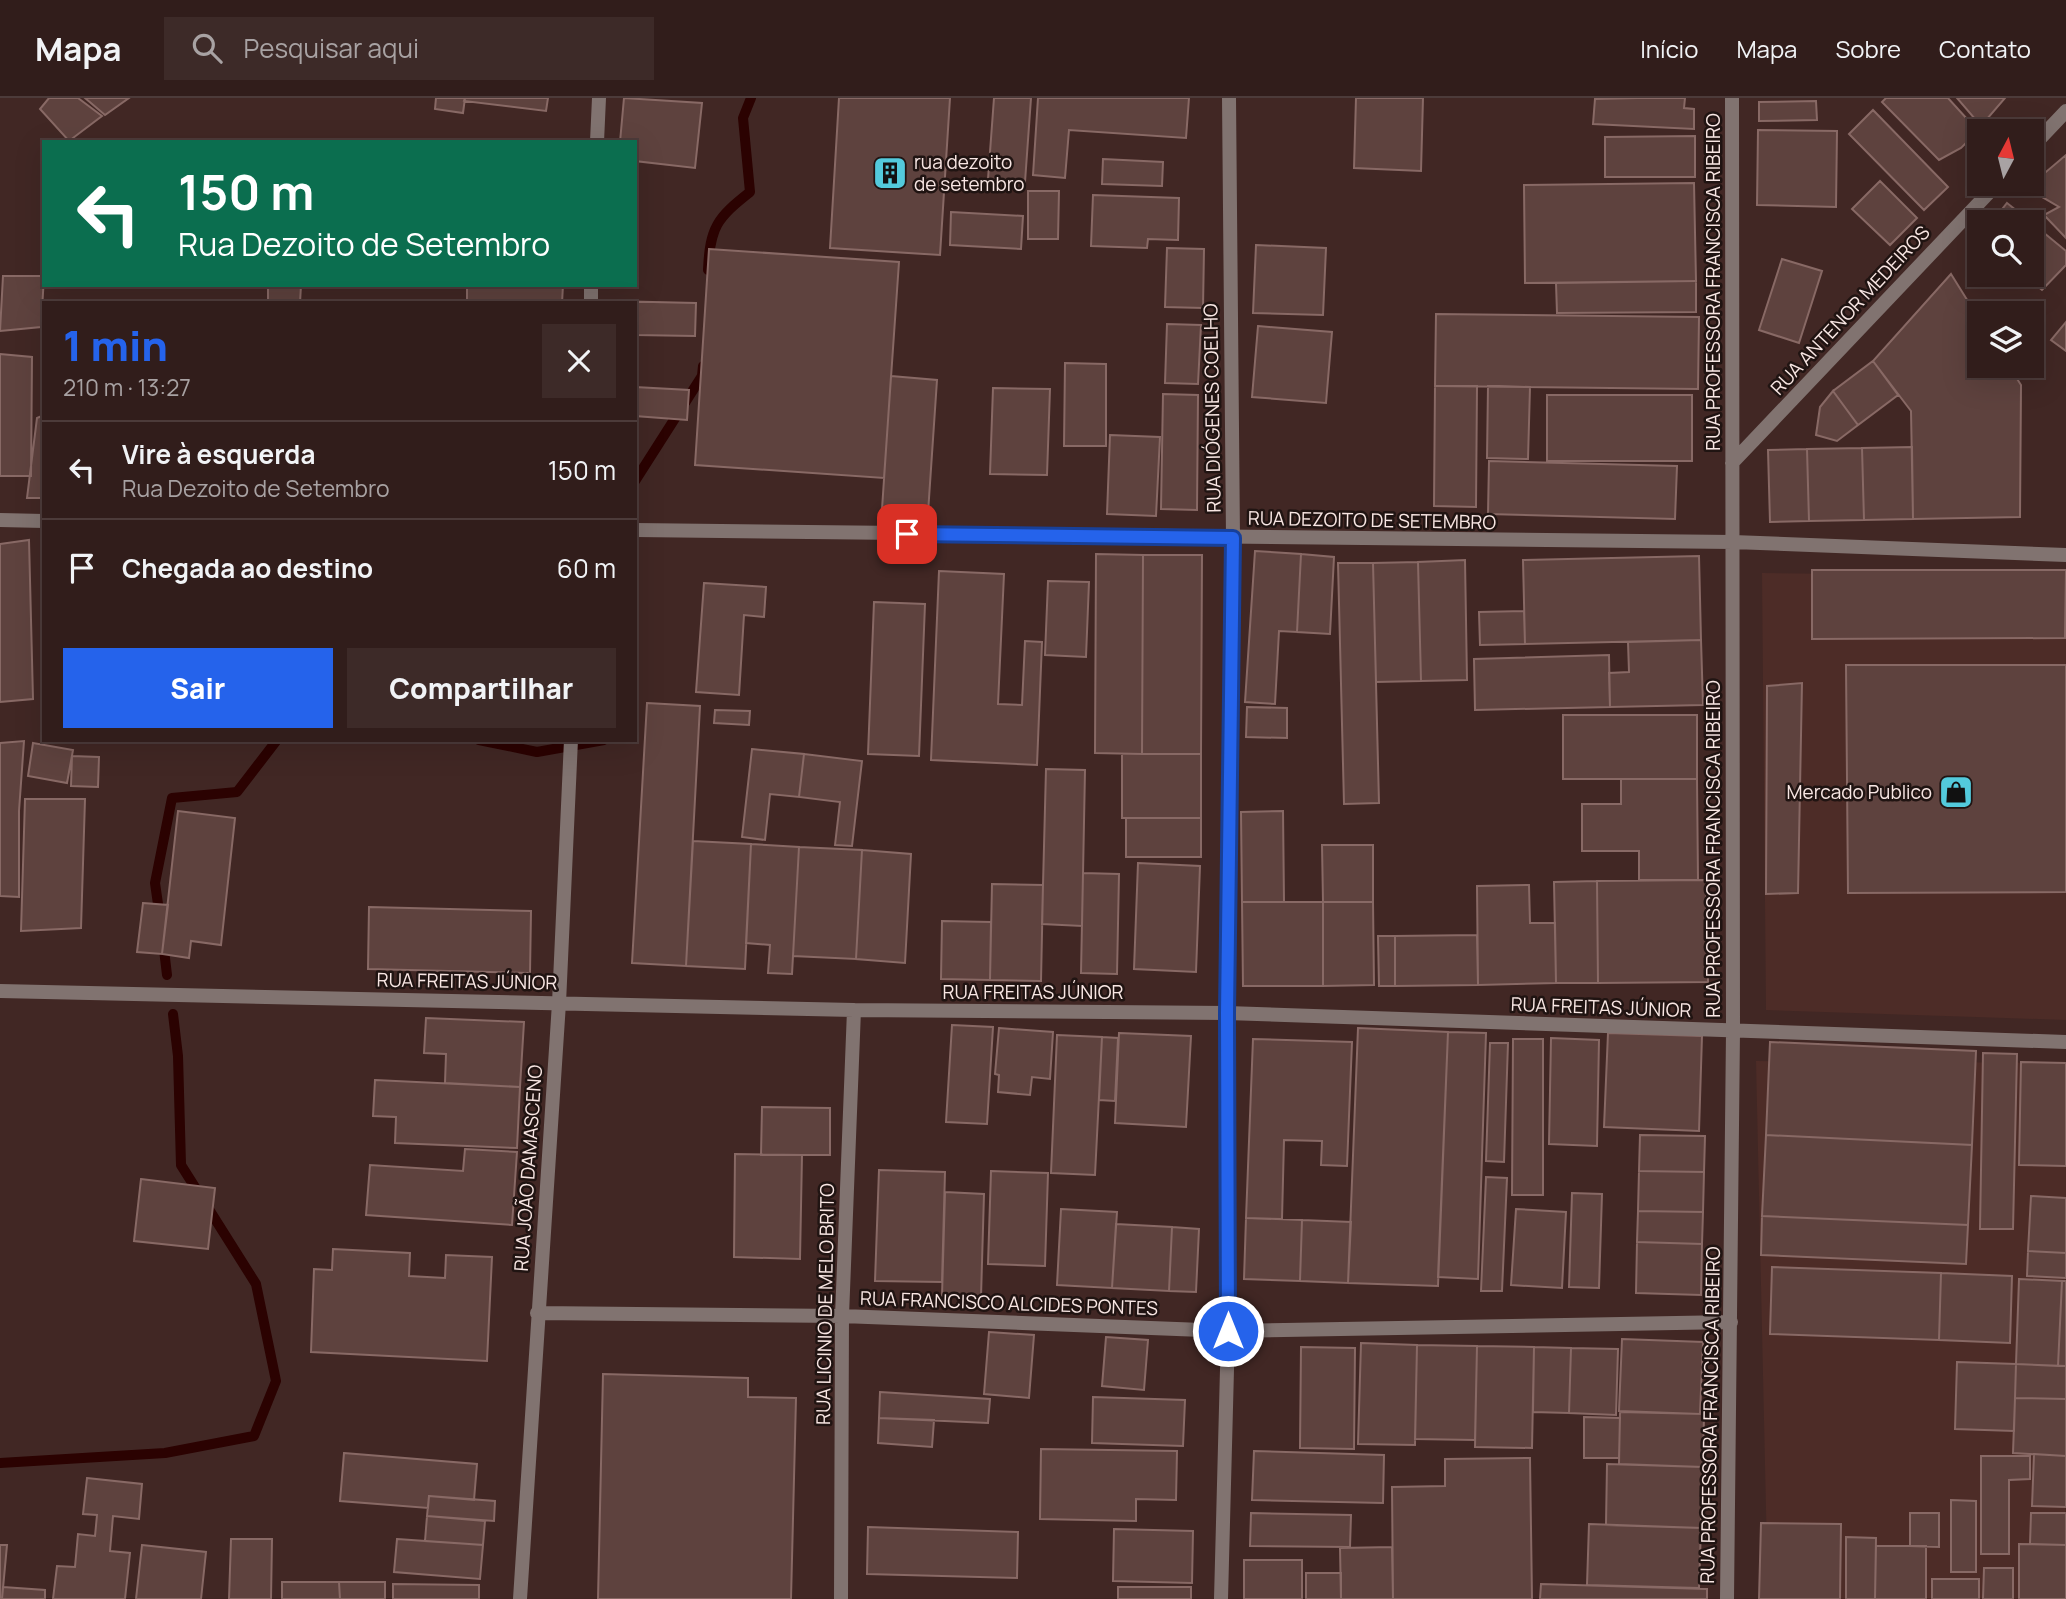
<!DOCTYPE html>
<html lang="pt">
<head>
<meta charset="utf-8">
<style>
	:root { --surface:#311d1b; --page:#3d2a28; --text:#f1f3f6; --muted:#a8a2a3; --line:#4c3b3a; --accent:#2563eb }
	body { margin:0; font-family:Manrope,sans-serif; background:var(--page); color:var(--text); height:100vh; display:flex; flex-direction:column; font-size:26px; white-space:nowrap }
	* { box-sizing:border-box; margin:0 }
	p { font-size:23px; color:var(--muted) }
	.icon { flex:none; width:38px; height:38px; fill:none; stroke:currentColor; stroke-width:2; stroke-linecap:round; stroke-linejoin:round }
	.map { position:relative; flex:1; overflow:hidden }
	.drawer { position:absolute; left:42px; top:203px; width:595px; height:441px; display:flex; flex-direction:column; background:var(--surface); border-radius:0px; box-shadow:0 7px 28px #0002,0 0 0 2px var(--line) }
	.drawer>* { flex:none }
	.banner { position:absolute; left:42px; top:42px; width:595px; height:147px; border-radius:0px; box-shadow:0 7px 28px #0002,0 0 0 2px var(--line); background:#0b6e4f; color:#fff; overflow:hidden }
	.needle { width:46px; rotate:7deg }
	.tools { position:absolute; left:1967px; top:21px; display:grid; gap:14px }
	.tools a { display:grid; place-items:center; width:77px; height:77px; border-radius:0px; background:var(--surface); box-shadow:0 7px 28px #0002,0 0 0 2px var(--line); font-size:35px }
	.pin { position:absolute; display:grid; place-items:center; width:60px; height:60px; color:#fff; margin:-30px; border-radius:14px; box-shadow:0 4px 10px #0006 }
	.me { position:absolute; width:77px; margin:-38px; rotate:0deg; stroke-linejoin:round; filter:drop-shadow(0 0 5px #0008) }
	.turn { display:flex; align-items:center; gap:24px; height:147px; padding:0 21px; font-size:32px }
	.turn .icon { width:91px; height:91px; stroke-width:2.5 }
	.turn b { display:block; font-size:49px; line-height:60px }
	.round { display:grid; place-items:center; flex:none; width:74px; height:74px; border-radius:0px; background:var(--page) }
	.overview { display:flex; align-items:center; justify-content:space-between; height:119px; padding:0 21px }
	h1 { font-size:42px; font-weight:800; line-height:52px; color:var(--accent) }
	.action { display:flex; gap:14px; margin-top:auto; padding:14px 21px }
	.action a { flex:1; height:80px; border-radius:0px; background:var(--accent); color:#fff; font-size:28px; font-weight:800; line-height:80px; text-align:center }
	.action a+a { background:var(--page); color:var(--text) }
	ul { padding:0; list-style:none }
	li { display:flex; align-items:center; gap:21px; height:98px; padding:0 21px; border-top:2px solid var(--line) }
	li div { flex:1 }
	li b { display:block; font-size:26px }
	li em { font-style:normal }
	header { display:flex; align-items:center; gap:42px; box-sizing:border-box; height:98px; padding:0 35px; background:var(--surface); border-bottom:2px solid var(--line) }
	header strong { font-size:33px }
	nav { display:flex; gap:38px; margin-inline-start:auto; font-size:24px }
	.search { width:490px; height:63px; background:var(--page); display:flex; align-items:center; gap:18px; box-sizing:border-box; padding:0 24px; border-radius:0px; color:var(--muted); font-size:26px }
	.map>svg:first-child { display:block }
	.built { fill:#4d2c27 }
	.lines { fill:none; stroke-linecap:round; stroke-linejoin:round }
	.stream { stroke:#2b0201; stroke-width:10 }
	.building { fill:#5e423e; stroke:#886965; stroke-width:2 }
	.minor { stroke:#817370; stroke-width:14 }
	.route-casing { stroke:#184099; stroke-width:18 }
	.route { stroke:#2563eb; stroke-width:12 }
	.labels { text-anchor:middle; stroke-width:5; stroke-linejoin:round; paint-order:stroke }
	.poi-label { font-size:19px; fill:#f8e6e3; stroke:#201412; text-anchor:start }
	.street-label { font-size:19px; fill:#f8e6e3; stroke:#201412 }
</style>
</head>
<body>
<header>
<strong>Mapa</strong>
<div class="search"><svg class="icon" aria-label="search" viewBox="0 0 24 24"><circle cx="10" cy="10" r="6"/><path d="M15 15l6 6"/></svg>Pesquisar aqui</div>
<nav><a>Início</a><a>Mapa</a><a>Sobre</a><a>Contato</a></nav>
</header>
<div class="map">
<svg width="2066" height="1501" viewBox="0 0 2066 1501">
	<rect width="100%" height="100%" fill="#412724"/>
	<!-- built -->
	<path class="built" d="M1762 475 2066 479V922L1766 912Z
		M1756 963 2066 965V1501H1768Z"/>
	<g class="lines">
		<!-- stream -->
		<path class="stream" d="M708 172C710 129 717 120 750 94L743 20 751 0
			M635 383 702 278 703 268
			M479 642 537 654 604 642
			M160 820 155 785 172 700 237 694 277 642
			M163 843 167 877
			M0 1365 165 1355 254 1338 276 1283 256 1186 181 1067 178 958 173 916"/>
	</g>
	<!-- building -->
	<path class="building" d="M49 0H78L102 18 69 43 40 11Z
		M85 0H129L105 17Z
		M436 0H465L463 15 435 11Z
		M465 0H548L546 13 464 3Z
		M624 0 702 5 695 70 635 63V44H620Z
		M839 0H950L940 157 830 150Z
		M994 0H1031L1025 84 988 81Z
		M1038 0H1189L1186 40 1069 32 1065 80 1033 77Z
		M1356 0H1423L1421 73 1354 70Z
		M1638 0H1685L1684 10 1694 11V31L1593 26 1595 1Z
		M1886 0H1948L1978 33 1961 50 1939 62 1882 4Z
		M1957 0H2005L1981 28Z
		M1816 3 1817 22 1759 23V4Z
		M1873 12 1948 89 1924 112 1849 36Z
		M1758 32 1837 33 1836 109 1757 107Z
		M1695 38V79H1605V39Z
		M2066 57V140L2044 117 2059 109 2027 90Z
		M1103 61 1163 64 1162 88 1102 86Z
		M1880 83 1917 120 1890 147 1852 111Z
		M1694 85 1696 183 1525 185 1524 87Z
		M1028 93H1059L1058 141H1028Z
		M1093 97 1179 100 1178 142 1148 141 1147 150 1091 148Z
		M2007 105 2031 124H1992Z
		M951 114 1023 118 1021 151 950 147Z
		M2032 125 2066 153V167L2042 192 2024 177H2032Z
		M1256 147 1326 150 1323 217 1253 215Z
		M1167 150 1204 151 1203 210 1165 209Z
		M709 151 899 164 884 380 695 367Z
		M1782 161 1822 173 1799 245 1759 232Z
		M1951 176 1979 221V268H2009L2021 287 2020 419 1913 421 1911 313 1873 263Z
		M3 178H44L41 229 0 233Z
		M1696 183V214L1557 215 1556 185Z
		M268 187H301L300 205H268Z
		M467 187H563L562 205H467Z
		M609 203 696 205 695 238 635 237V205Z
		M1436 216 1699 219 1698 291 1435 288Z
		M2066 224V253L2051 242Z
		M1167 226 1201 227 1198 286 1165 285Z
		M1258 228 1332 234 1326 305 1252 299Z
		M0 256 32 259 31 378H0Z
		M1873 263 1898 297 1858 327 1833 293Z
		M1065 265 1106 266V348H1064Z
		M891 278 937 282 928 415 882 411Z
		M1435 288H1477L1476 409 1434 408Z
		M1488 288 1530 289 1528 361 1487 360Z
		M635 289 689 292 687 322 635 318Z
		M993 290 1050 291 1047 377 990 376Z
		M1833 293 1858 327 1837 343 1816 337 1820 309Z
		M1163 296 1198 297 1197 412 1161 411Z
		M1547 297H1692V363H1547Z
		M44 317V400H27L37 320Z
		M1110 337 1160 339 1156 418 1107 416Z
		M1912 349 1913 421 1864 422 1862 350Z
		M1862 350 1864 422 1809 423 1807 351Z
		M1807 351 1809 423 1770 424 1768 352Z
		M1489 363 1677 368 1675 421 1488 416Z
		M29 442 33 601 0 604V446Z
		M1255 453 1301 456 1297 534 1279 533 1275 606 1245 604Z
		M1096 456 1143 457 1142 656 1095 655Z
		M1301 456 1334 459 1330 536 1297 534Z
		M1143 457H1202L1201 656H1142Z
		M1699 458 1701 542 1525 546 1523 462Z
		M1465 462 1467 582 1421 583 1418 464Z
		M1418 464 1421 583 1376 584 1373 465Z
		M1338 465H1373L1379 705 1344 706Z
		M1812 472H2066L2065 540 1812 541Z
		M939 473 1004 476 998 606 1022 607 1025 543 1042 544 1037 667 931 662Z
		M1048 483 1089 484 1086 559 1045 557Z
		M704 485 766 489 764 519 744 517 739 597 696 594Z
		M874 504 925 506 919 658 868 656Z
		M1524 513 1525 546 1480 547 1479 514Z
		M1701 542 1703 607 1610 609 1609 575 1629 574 1628 544Z
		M1609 557 1610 609 1475 612 1474 561Z
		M1846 567H2066V794L1848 795Z
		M1802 585 1798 795 1766 796 1767 588Z
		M647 605 700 608 686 868 632 865Z
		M1247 609 1287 610V640L1246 639Z
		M715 612 750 613 749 627 714 625Z
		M1563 617H1697V681H1563Z
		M24 643 19 713V799L0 798V645Z
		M33 645 73 652 67 685 28 678Z
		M752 651 804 656 799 699 770 696 765 742 742 739Z
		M804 656 862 663 852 748 835 747 840 704 799 699Z
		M1122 656H1201V720H1122Z
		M72 658 99 659 98 689 71 688Z
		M1046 671 1085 672 1082 828 1042 826Z
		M1621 681H1697L1698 782H1639V753H1582V706H1621Z
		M25 701H85L81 830 21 833Z
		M178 713 235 720 221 847 191 843 189 860 162 856Z
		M1283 713 1284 804H1242L1241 714Z
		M1126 720H1201V759H1126Z
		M693 743 751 746 745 871 686 868Z
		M751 746 799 749 792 876 768 875 770 847 746 845Z
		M1322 747H1373V804H1323Z
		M799 749 862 752 856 861 793 858Z
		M862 752 911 756 905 865 856 861Z
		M1138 765 1200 768 1196 874 1134 871Z
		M1083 775 1119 776 1117 876 1081 875Z
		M1706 782 1708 884 1598 885 1597 783Z
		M1597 783 1598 885H1556L1554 784Z
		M992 786 1043 787 1041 883 990 882Z
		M1529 787 1530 825H1555L1556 885 1478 887 1477 788Z
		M1242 804H1323V888H1243Z
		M1323 804H1373L1374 887 1323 888Z
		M143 805 168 807 162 856 137 854Z
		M369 809 531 813 530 875 368 871Z
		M942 823 991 824 990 882 941 881Z
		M1477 837 1478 887 1395 888V838Z
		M1378 838H1395V888H1379Z
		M426 920 524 924 520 989 445 985 446 956 424 955Z
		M952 927 993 929 987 1026 946 1024Z
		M999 930 1053 934 1050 981 1032 979 1030 997 998 994 999 977 995 976Z
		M1358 930 1448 934 1438 1188 1348 1185Z
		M1448 934 1486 935 1478 1181 1438 1179Z
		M1119 935 1191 938 1186 1029 1115 1025Z
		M1608 935 1702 938 1699 1033 1604 1029Z
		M1057 937 1102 939 1095 1077 1051 1075Z
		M1102 939 1118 940 1115 1003 1099 1002Z
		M1551 940 1599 942 1597 1048 1549 1046Z
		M1253 941 1352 944 1347 1068 1321 1067 1322 1043 1284 1042 1282 1121 1246 1120Z
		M1513 941H1543V1097H1512Z
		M1770 944 1976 953 1972 1047 1766 1037Z
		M1490 945H1508L1504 1064 1486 1063Z
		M1983 955 2017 956 2013 1131H1980Z
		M2021 964 2066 965V1068L2019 1067Z
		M375 982 520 989 517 1050 395 1045 396 1019 373 1018Z
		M762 1009 830 1010V1057H761Z
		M1640 1037 1705 1038 1704 1074 1639 1073Z
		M1766 1037 1972 1047 1968 1127 1762 1118Z
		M465 1051 517 1054 512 1127 366 1117 370 1067 463 1073Z
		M735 1056 802 1057 800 1161 734 1159Z
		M879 1072 945 1074 942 1184 875 1183Z
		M991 1073 1048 1075 1045 1168 988 1166Z
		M1639 1073 1704 1074 1703 1114 1638 1113Z
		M1486 1079 1507 1080 1502 1193H1481Z
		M141 1081 215 1090 208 1151 134 1143Z
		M945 1094 984 1096 981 1199 942 1198Z
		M1572 1095 1602 1096 1599 1190 1569 1189Z
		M2031 1098 2066 1100V1155L2028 1153Z
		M1061 1111 1117 1114 1112 1190 1057 1187Z
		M1516 1111 1566 1114 1562 1190 1511 1187Z
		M1638 1113 1703 1114 1702 1146 1637 1144Z
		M1762 1118 1968 1127 1966 1166 1761 1157Z
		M1246 1120 1302 1122 1300 1183 1244 1181Z
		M1302 1122 1351 1124 1348 1185 1300 1183Z
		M1116 1126 1172 1129 1169 1193 1112 1190Z
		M1172 1129 1199 1131 1196 1194 1169 1193Z
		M1637 1144 1702 1146 1701 1197 1636 1195Z
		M333 1151 410 1155 409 1178 445 1180 446 1157 492 1159 487 1263 311 1254 314 1171 332 1172Z
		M2028 1153 2066 1155V1180L2027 1178Z
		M1772 1169 1941 1175 1939 1242 1770 1236Z
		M1941 1175 2012 1178 2010 1245 1939 1242Z
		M2019 1181 2062 1183 2058 1268 2016 1266Z
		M2062 1183H2066V1268H2058Z
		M989 1234 1034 1237 1029 1300 984 1296Z
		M1106 1239 1148 1242 1144 1292 1102 1288Z
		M1622 1241 1703 1244 1700 1316 1619 1313Z
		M1361 1245 1417 1247 1415 1347 1358 1346Z
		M1417 1247 1477 1248 1475 1342 1415 1341Z
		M1477 1248 1534 1249 1532 1350 1475 1349Z
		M1301 1249 1355 1250 1354 1351 1300 1350Z
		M1534 1249 1571 1250 1569 1315 1533 1314Z
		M1571 1250 1618 1251 1616 1317 1569 1315Z
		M1957 1264 2016 1266 2014 1333 1955 1331Z
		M2016 1266 2066 1268V1301L2015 1300Z
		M603 1276 748 1280V1299L796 1300 791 1501H598Z
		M880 1294 990 1301 988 1325 879 1320Z
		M1093 1299 1185 1302 1183 1348 1092 1345Z
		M2015 1300 2066 1301V1358L2013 1355Z
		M1620 1314 1704 1316 1703 1369 1619 1366Z
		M1584 1319 1620 1320 1619 1360H1584Z
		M879 1320 934 1322 932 1349 878 1345Z
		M1041 1351 1177 1353 1176 1402 1136 1401V1423L1040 1421Z
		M1254 1353 1384 1357 1383 1405 1252 1402Z
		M344 1355 477 1366 474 1402 429 1398 428 1410 340 1403Z
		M2034 1356 2066 1358V1409L2032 1408Z
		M1981 1358H2030V1381L2009 1382V1456H1981Z
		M1530 1360 1532 1501H1393L1392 1389 1445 1388V1361Z
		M1607 1366 1703 1369 1701 1430 1606 1427Z
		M87 1380 142 1386 139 1421 113 1418 110 1453 130 1455 125 1501H53L57 1468 75 1469 78 1436 95 1438 97 1417 83 1416Z
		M429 1398 495 1403 494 1423 427 1418Z
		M1951 1402 1976 1403V1474H1951Z
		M1251 1415 1351 1417 1350 1449 1250 1448Z
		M1910 1415H1939V1449L1910 1448Z
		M2031 1415H2066V1447L2030 1446Z
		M427 1418 485 1423 483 1447 425 1443Z
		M1761 1425 1841 1426 1840 1501H1759Z
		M1589 1426 1701 1430 1699 1490 1587 1487Z
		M868 1429 1018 1434 1017 1480 867 1476Z
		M1114 1431 1193 1433 1192 1485 1113 1483Z
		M1846 1439 1876 1440 1875 1501H1846Z
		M231 1441H272L271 1501H229Z
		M397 1441 483 1447 480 1481 394 1474Z
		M2019 1446 2066 1447V1501H2019Z
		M0 1447H7L2 1501H0Z
		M142 1447 206 1454 201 1501H136Z
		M1876 1448H1926V1501H1875Z
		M1392 1449 1393 1501H1341L1340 1450Z
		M1244 1462H1302V1501H1244Z
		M1984 1470H2013V1501H1983Z
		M1306 1475H1341V1501H1306Z
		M1932 1481H1979V1501H1932Z
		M282 1484H339L340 1501H282Z
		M339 1484H385V1501H340Z
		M393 1486 479 1487V1501H393Z
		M1541 1486 1707 1491V1501H1540Z
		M3 1489 45 1492V1501H2Z
		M1118 1489H1191V1501H1118Z"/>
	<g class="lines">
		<!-- minor -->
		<path class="minor" d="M597 44 599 0
			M2032 49 2066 13
			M591 205V187
			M1732 365 1997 86
			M0 422 44 423
			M635 432 1733 444 2066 457
			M0 893 854 912 1227 915 2066 944
			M537 1215 842 1218 1228 1233 1731 1224
			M520 1501 559 905 571 642
			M841 1501 842 1218 854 912
			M1221 1501 1228 1233 1227 915 1233 440 1229 0
			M1727 1501 1733 933 1732 0"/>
	</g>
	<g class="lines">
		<!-- route casing -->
		<g class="route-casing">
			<path id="route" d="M907 436 1233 440 1227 915 1228 1233"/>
		</g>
		<!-- route -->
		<use href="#route" class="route"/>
	</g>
	<!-- icons -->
	<defs>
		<g id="building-square" transform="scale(1.75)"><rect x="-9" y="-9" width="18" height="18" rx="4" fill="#53cadc" stroke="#201412"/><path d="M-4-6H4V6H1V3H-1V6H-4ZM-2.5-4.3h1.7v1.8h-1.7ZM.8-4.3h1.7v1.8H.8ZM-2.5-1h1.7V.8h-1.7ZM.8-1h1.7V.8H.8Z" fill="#111"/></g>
		<g id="shop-square" transform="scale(1.75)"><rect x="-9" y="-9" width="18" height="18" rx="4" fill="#53cadc" stroke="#201412"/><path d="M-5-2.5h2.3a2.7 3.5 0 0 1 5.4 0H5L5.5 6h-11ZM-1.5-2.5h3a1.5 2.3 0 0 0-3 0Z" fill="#111"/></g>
	</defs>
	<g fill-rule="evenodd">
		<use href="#building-square" x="890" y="75"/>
		<use href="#shop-square" x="1956" y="694"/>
	</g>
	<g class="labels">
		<!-- poi labels -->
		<g class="poi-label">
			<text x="914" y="71">rua dezoito<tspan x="914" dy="22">de setembro</tspan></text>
			<text x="1932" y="701" text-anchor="end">Mercado Publico</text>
		</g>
		<!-- street labels -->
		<g class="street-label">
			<text transform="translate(1713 184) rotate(-90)" y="7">RUA PROFESSORA FRANCISCA RIBEIRO</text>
			<text transform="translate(1850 212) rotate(-47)" y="7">RUA ANTENOR MEDEIROS</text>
			<text transform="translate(1212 310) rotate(-91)" y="7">RUA DIÓGENES COELHO</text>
			<text transform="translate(1372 422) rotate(1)" y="7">RUA DEZOITO DE SETEMBRO</text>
			<text transform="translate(1713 751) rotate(-90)" y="7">RUA PROFESSORA FRANCISCA RIBEIRO</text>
			<text transform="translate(467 883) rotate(1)" y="7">RUA FREITAS JÚNIOR</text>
			<text x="1033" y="901">RUA FREITAS JÚNIOR</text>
			<text transform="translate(1601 909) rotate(2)" y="7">RUA FREITAS JÚNIOR</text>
			<text transform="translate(528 1070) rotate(-86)" y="7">RUA JOÃO DAMASCENO</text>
			<text transform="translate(1009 1205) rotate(2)" y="7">RUA FRANCISCO ALCIDES PONTES</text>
			<text transform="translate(825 1206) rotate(-89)" y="7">RUA LICINIO DE MELO BRITO</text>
			<text transform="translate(1710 1317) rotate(-89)" y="7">RUA PROFESSORA FRANCISCA RIBEIRO</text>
		</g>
	</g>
</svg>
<div class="tools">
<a><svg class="needle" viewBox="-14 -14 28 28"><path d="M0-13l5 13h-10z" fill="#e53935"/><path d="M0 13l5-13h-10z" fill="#a8a2a3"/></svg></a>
<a><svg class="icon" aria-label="search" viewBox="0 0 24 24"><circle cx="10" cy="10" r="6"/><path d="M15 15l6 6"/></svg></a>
<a><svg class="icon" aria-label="layers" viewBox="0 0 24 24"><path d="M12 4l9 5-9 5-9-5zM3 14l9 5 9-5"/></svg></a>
</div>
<div class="pin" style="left:907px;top:436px;background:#d93025"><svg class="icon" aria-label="arrive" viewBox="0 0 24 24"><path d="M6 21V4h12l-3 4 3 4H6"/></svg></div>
<svg class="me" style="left:1228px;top:1233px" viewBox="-20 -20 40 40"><circle r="17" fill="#2563eb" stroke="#fff" stroke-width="3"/><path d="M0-11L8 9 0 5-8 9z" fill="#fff"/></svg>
<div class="banner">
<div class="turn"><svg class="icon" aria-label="left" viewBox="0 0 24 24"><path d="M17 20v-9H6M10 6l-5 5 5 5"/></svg><div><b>150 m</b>Rua Dezoito de Setembro</div></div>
</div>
<section class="drawer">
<div class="overview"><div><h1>1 min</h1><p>210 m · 13:27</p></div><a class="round"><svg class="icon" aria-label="close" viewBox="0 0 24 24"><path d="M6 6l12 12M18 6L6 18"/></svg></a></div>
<ul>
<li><svg class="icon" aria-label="left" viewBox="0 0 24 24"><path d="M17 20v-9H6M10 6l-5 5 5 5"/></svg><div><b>Vire à esquerda</b><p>Rua Dezoito de Setembro</p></div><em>150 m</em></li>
<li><svg class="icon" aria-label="arrive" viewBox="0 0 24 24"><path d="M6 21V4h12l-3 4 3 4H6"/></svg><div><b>Chegada ao destino</b></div><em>60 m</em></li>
</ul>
<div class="action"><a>Sair</a><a>Compartilhar</a></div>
</section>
</div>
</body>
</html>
